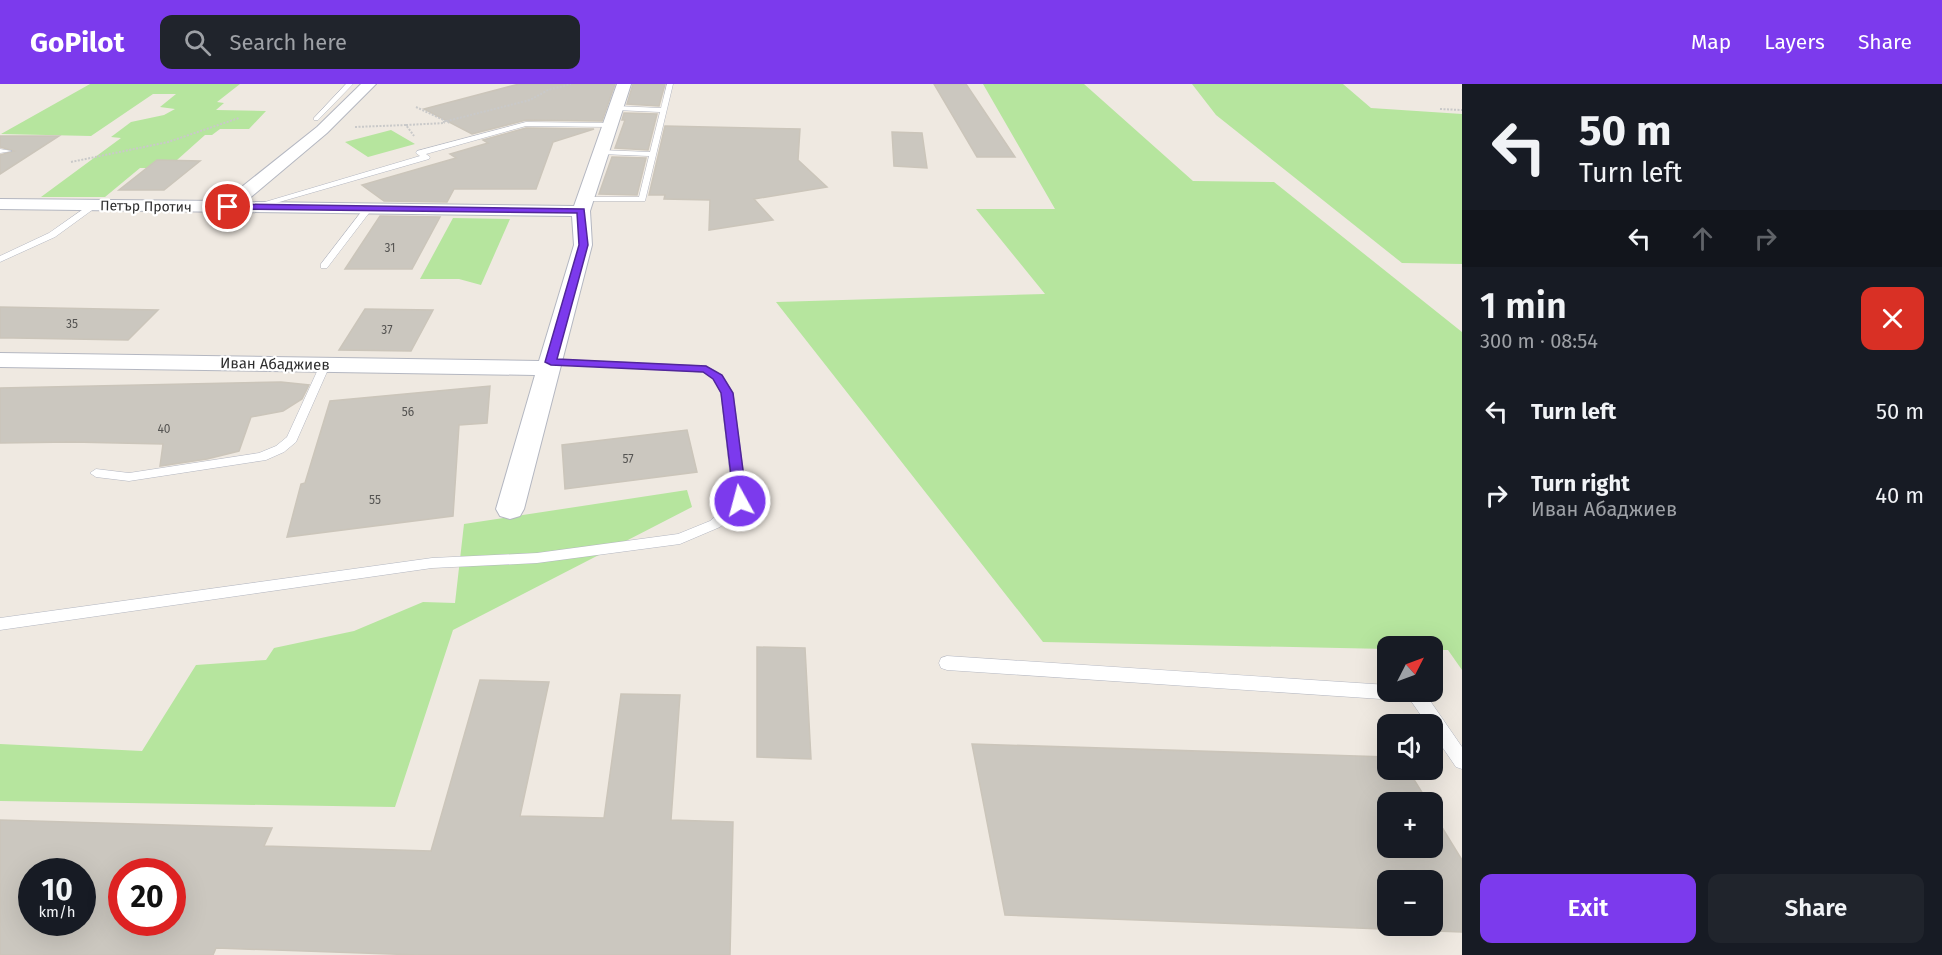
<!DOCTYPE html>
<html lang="en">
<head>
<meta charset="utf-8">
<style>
	:root { --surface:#171b24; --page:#20242c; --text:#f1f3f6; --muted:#9ea1a6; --accent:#7c3aed }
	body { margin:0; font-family:"Fira Sans",sans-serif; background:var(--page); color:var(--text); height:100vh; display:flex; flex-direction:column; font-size:22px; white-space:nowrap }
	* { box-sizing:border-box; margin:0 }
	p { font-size:20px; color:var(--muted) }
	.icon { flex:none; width:33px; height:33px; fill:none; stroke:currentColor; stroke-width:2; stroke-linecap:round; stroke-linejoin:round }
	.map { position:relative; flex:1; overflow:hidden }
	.panel { display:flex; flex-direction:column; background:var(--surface); width:480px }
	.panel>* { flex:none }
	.banner { background:#171b24; color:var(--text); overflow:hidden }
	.needle { width:39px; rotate:48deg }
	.controls { position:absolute; left:1377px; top:552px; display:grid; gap:12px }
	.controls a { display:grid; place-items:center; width:66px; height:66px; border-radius:12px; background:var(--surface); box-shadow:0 6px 24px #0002; font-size:30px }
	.speed { position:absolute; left:18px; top:774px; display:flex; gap:12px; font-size:30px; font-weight:700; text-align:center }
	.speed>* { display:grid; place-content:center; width:78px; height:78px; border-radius:50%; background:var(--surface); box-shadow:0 6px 24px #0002; line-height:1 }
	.speed small { font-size:15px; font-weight:400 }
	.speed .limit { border:9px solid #d22; background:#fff; color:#111 }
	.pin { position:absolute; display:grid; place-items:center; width:51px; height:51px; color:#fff; margin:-26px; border:3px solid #fff; border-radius:50%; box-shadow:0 2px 6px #0007 }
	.me { position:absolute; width:66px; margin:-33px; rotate:353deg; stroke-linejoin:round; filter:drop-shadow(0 0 4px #0008) }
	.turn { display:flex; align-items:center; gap:21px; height:126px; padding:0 18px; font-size:27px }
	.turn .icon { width:78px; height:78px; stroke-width:2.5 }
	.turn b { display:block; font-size:42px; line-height:51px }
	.lanes { display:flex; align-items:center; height:57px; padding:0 18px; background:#0003; justify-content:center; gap:30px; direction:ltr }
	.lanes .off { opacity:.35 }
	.round { display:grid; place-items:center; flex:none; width:63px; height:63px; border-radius:12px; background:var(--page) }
	.summary { display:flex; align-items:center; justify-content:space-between; height:102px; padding:0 18px }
	h1 { font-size:36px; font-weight:600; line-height:45px }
	.button { display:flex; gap:12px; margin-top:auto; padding:12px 18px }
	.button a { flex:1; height:69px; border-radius:12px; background:var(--accent); color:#fff; font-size:24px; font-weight:600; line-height:69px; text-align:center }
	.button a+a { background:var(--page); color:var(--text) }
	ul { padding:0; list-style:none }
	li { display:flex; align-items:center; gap:18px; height:84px; padding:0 18px }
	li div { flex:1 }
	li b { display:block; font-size:22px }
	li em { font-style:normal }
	header { display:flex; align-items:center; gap:36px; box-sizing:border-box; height:84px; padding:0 30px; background:var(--accent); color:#fff }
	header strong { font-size:28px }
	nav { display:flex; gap:33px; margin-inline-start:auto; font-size:21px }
	.search { width:420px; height:54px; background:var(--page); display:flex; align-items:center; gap:15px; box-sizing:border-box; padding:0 21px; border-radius:12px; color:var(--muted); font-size:22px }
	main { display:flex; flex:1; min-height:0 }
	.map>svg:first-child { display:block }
	.green { fill:#b6e59e }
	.building { fill:#cbc7bf; stroke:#cbc5ba; stroke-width:1.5; fill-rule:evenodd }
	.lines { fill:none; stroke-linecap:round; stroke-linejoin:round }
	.service-casing { stroke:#b4b7c1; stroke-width:1 }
	.minor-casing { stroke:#b4b7c1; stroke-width:2 }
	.path { stroke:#c9c9c9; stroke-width:2; stroke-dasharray:2 1.5; stroke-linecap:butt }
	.service { fill:#fff; fill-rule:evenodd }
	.minor { fill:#fff; fill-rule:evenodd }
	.route { fill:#7c3aed; stroke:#51269a; stroke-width:1.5 }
	.labels { text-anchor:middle; stroke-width:4.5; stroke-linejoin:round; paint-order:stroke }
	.number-label { font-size:12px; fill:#555452 }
	.far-street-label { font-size:14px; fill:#2e2e2e; stroke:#fff }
	.street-label { font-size:15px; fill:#2e2e2e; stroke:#fff }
</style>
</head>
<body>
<header>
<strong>GoPilot</strong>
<div class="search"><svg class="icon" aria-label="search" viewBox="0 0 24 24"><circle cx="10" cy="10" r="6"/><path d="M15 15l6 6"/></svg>Search here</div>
<nav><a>Map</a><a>Layers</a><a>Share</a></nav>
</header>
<main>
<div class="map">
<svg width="1462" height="871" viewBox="0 0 1462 871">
	<rect width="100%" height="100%" fill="#efe9e1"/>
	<!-- green -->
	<path class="green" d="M90 0H240L217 18 224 19 216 26 266 27 249 45H220L212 51H205L177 76H157L147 84H140L105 113H41L121 54 111 53 131 38 164 31 175 25 160 23 176 10H153L91 52 1 50Z
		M983 0H1084L1193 97 1274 98 1462 248V586L1448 566H1433L1432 562H1388L1387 565 1043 558 776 218 1045 210 976 125H1055Z
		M1192 0H1343L1371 24 1462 30V180L1402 179 1216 31Z
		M391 46 415 60 368 73 345 58Z
		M453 134 510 135 481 201 459 195H420Z
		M687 406 692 423 453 546 395 723 0 717V660L142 667 196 581 266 576 274 564 354 547 423 518 455 519 464 440Z"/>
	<!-- building -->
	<path class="building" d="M519 0H615L602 37 526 36 472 50 424 25Z
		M633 0H665L659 22 627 20Z
		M934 0H966L1015 73H977Z
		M624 29 657 30 648 66 615 64 625 36H622Z
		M665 42 800 45 798 76 827 103 754 115 773 136 709 146 710 116 664 115 665 111H649Z
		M526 44 594 45 553 58 536 105H454L447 118 384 117 362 101 456 74 450 70 488 59 483 56Z
		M892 48 922 49 927 84 894 82Z
		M0 52H59L0 90V71L14 67 0 63Z
		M612 73 646 74 637 111 599 110Z
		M157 76 200 77 164 106H119Z
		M380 132 440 133 412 185H345Z
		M0 223 158 226 128 256 14 254H0Z
		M365 225 433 226 411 267 339 266Z
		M281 298 309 301 302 315 283 327 251 333 239 367 207 375 160 382 163 360 72 358 0 359V304Z
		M490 302 487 339 459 341 453 432 287 453 301 400 305 399 330 317Z
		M687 346 697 388 565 405 562 361Z
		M757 563 805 564 811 675 757 673Z
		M480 596 549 598 520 732 604 734 621 610 680 611 671 736 733 738 730 871H419L216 864 213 871H0V736L272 744 264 762 431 767ZM32 788H82V838H32ZM122 788H172V838H122Z
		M972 660 1388 673V686H1408L1428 718H1388V764H1432V727L1462 776V848L1005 831ZM1388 796H1432V842H1388Z"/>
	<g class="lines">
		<!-- service casing -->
		<g class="service-casing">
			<path id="service" d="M346 0H353L318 36H314V34Z
				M667 0H673L645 117H582L581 115 585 113H639L649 72 601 70 597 68 601 66 650 68 660 28 616 26 613 24 616 22 661 24Z
				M526 38 610 39 613 41 610 43 526 42 426 70 430 73 429 75 255 125 248 123 420 72 416 69 417 67Z
				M0 65 12 67 0 69Z
				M92 119 99 121 55 153 0 178V172L49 149Z
				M365 123 372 125 327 184H321V180Z
				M551 275 706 282 722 291 733 309 747 417 745 420 720 443 680 460 537 479 432 484 0 546V534L432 474 537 469 678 450 710 437 733 416 721 309 714 295 703 288 547 280V276Z
				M325 278 330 281 296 358 284 368 266 376 129 397 96 393 90 389 96 385 129 389 259 369 276 362 287 353 320 281Z
				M947 572 1388 601V608H1424L1462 663V685L1456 683 1432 648V640H1427L1411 617 947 586 941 584 939 579 941 574Z"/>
		</g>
		<!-- minor casing -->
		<g class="minor-casing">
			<path id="minor" d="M361 0H376L327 49 245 118 574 122 617 0H631L590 127 592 161 524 425 520 432 510 435 500 432 496 425 535 291 0 283V269L539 277 574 161 572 132 0 125V115L224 117 317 43Z"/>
		</g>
		<!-- path -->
		<path class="path" d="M416 23 450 39
			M1440 25 1462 26
			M443 38 530 16 548 6 571 0
			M406 41 445 39
			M355 43 406 41 414 52
			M71 78 168 58 239 34"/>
		<!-- service -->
		<use href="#service" class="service"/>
		<!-- minor -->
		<use href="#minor" class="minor"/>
	</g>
	<!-- route -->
	<path class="route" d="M228 120 584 125 588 161 557 275 706 282 722 291 733 309 747 417 740 422 734 417 721 309 713 295 703 288 551 281 545 278 579 161 577 129 225 125V121Z"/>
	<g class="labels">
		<!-- number labels -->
		<g class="number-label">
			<text x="390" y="168">31</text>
			<text x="72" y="244">35</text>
			<text x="387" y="250">37</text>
			<text x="408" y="332">56</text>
			<text x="164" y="349">40</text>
			<text x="628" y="379">57</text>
			<text x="375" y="420">55</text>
		</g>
		<!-- far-street labels -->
		<g class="far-street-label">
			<text transform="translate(146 122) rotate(1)" y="5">Петър Протич</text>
		</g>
		<!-- street labels -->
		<g class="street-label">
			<text transform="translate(275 280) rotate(1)" y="5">Иван Абаджиев</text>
		</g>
	</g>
</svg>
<div class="controls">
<a><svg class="needle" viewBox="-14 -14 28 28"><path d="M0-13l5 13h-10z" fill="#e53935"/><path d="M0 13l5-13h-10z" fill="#9ea1a6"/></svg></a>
<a><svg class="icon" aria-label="sound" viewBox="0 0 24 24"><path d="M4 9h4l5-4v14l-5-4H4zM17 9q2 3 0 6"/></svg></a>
<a>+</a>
<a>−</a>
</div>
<div class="speed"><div>10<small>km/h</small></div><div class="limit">20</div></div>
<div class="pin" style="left:228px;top:123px;background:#d93025"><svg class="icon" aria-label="arrive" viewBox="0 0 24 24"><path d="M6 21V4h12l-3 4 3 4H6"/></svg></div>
<svg class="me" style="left:740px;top:417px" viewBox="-20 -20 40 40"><circle r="17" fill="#7c3aed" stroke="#fff" stroke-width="3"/><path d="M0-11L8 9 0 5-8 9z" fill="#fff"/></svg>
</div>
<section class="panel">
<div class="banner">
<div class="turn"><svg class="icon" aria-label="left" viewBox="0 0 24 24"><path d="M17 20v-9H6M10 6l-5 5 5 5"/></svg><div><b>50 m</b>Turn left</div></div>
<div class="lanes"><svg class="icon" aria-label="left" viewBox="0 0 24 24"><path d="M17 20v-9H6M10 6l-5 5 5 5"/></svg><svg class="icon off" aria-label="ahead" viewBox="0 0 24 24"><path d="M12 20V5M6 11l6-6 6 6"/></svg><svg class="icon off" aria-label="right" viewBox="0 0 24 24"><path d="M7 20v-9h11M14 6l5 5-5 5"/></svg></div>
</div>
<div class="summary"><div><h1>1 min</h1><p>300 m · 08:54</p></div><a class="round" style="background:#d93025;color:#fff"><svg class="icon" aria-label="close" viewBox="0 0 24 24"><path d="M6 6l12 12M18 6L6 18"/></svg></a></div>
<ul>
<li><svg class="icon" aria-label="left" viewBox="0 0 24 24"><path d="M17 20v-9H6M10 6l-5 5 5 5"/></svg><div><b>Turn left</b></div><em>50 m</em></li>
<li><svg class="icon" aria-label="right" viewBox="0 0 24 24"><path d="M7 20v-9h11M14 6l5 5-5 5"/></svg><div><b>Turn right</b><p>Иван Абаджиев</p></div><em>40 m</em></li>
</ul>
<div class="button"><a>Exit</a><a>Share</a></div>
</section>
</main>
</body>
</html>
